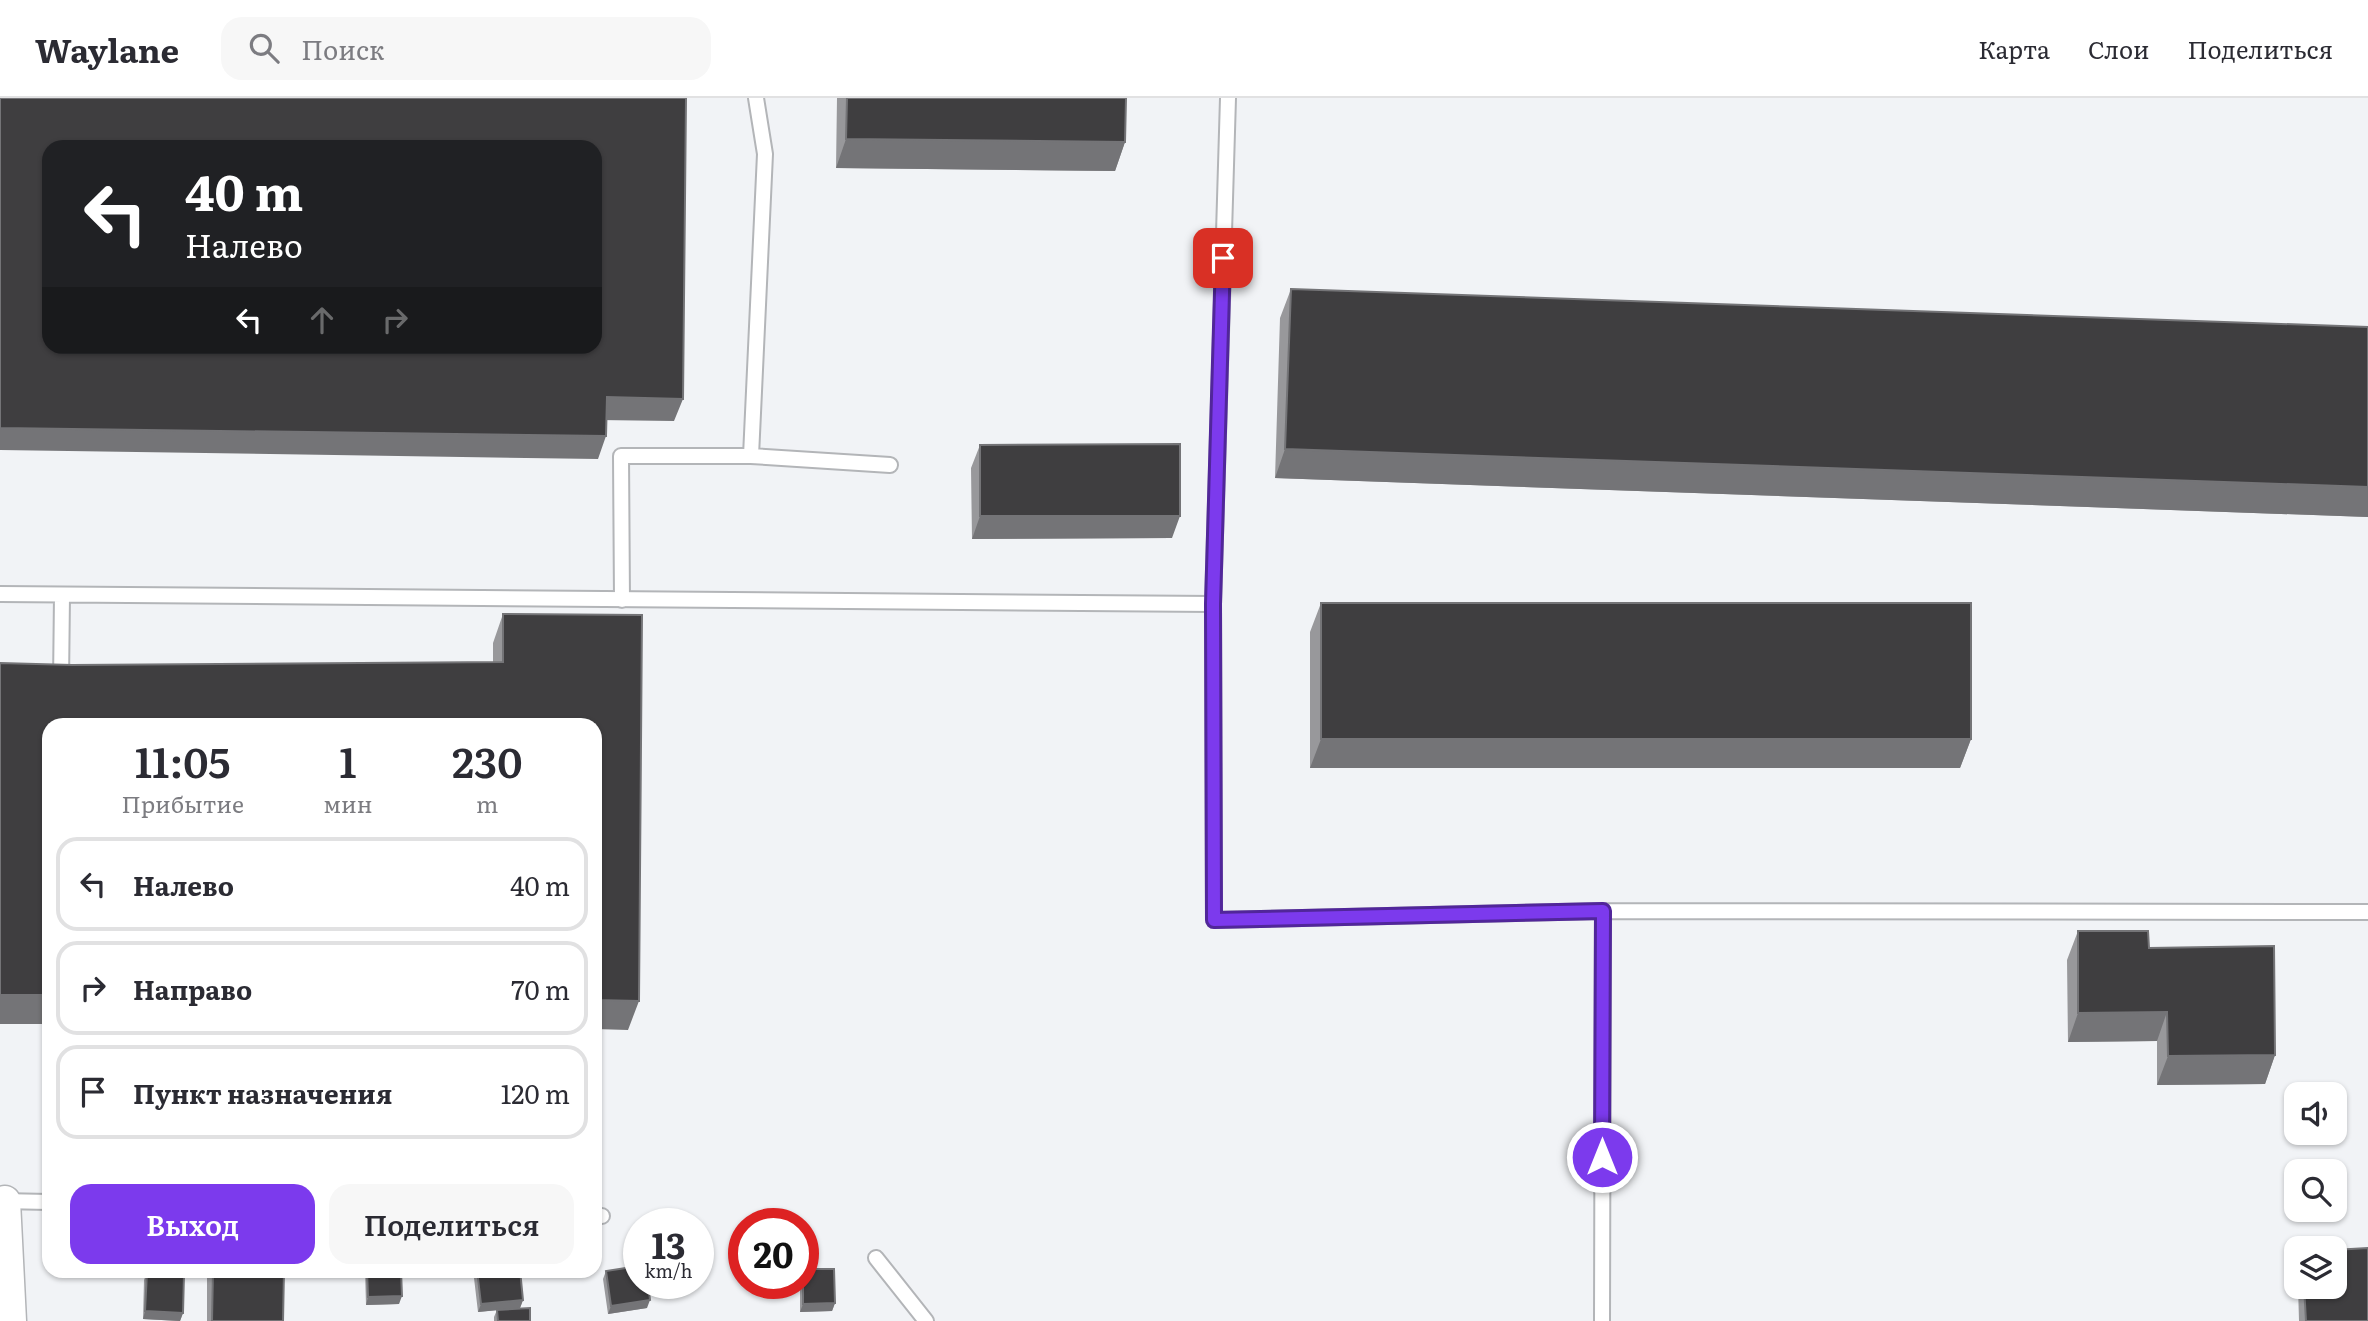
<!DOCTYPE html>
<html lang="ru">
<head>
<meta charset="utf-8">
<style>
	:root { --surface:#fff; --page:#f7f7f7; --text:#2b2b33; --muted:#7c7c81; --line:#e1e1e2; --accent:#7c3aed }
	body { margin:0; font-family:Literata,serif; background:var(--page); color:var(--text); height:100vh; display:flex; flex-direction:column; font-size:26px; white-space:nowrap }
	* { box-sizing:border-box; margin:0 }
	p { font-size:23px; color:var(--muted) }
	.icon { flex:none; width:38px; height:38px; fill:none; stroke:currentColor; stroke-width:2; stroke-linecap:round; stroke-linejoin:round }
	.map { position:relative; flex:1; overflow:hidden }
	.details { position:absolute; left:42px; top:620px; width:560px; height:560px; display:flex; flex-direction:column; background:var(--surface); border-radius:21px; box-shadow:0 2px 5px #0004 }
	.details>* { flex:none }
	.guide { position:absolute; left:42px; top:42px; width:560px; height:214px; border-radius:21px; box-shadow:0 2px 5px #0004; background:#202124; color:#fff; overflow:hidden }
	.controls { position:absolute; left:2284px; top:984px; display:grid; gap:14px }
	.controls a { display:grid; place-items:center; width:63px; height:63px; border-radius:14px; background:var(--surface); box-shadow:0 2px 5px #0004; font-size:35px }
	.speed { position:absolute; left:623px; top:1110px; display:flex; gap:14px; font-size:35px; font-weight:700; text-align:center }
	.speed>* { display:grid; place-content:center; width:91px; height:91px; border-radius:50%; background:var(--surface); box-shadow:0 2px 5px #0004; line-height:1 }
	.speed small { font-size:18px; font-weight:400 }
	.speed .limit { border:10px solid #d22; background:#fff; color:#111 }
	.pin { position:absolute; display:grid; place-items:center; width:60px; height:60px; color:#fff; margin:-30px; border-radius:14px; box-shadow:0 4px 10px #0006 }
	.me { position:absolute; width:77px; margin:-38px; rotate:0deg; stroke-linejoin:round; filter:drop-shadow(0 0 5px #0008) }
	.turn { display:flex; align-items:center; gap:24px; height:147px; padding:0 28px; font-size:32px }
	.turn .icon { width:91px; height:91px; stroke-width:2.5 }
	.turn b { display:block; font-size:49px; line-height:60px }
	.lanes { display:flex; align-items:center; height:66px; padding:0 28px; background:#0003; justify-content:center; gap:35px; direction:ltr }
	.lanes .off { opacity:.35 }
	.eta { display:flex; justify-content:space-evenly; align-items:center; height:119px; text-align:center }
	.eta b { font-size:42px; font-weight:600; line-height:49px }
	.action { display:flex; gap:14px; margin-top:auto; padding:14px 28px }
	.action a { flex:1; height:80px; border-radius:21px; background:var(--accent); color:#fff; font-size:28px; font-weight:600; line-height:80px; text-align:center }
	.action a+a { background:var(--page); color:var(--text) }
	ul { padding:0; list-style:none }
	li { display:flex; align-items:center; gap:21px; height:94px; margin:0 14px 10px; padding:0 14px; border:4px solid var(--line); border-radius:21px }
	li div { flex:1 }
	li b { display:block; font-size:26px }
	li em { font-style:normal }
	header { display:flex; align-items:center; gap:42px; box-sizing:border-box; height:98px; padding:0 35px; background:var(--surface); border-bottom:2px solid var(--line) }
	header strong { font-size:33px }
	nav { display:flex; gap:38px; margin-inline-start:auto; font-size:24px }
	.search { width:490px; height:63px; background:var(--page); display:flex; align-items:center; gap:18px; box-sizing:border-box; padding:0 24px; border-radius:21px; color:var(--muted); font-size:26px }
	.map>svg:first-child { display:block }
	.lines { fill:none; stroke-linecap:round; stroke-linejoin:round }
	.service-casing { stroke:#b3b5b8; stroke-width:18 }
	.minor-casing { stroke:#b3b5b8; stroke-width:33 }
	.service { stroke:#fff; stroke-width:14 }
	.minor { stroke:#fff; stroke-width:30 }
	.wall { fill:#98989b }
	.shaded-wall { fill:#747477 }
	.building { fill:#3f3e40; stroke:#747477; stroke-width:2; fill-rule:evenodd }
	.route-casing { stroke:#51269a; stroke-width:18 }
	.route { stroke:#7c3aed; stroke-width:12 }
</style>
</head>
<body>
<header>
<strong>Waylane</strong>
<div class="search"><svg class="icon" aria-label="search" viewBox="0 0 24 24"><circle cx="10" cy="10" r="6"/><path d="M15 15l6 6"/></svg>Поиск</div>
<nav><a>Карта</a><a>Слои</a><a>Поделиться</a></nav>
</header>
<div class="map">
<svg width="2368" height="1223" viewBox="0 0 2368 1223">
	<rect width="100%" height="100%" fill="#f1f3f6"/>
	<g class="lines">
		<!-- service casing -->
		<g class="service-casing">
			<path id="service" d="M1228 0 1213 506 1214 822 1603 813 2368 814
				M751 358 765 56 756 0
				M0 496 1213 506
				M622 502 621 358H751L890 367
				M61 584 62 498
				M1 1103 49 1104
				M595 1118H602
				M876 1160 926 1223
				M1602 1223 1603 813"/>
		</g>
		<!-- minor casing -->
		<g class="minor-casing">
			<path id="minor" d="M5 1103 11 1223"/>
		</g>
		<!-- service -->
		<use href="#service" class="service"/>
		<!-- minor -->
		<use href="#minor" class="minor"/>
	</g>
	<!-- wall -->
	<path class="wall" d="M837 0H1126L1125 44 1115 73 836 70Z
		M1291 191 2368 229V419L1275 380 1280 220Z
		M980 347 1172 440 972 441 971 370Z
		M1321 505 1971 641 1960 670H1310V534Z
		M503 516 628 932 72 567 493 565V545Z
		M2078 833 2149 850 2275 957 2265 986 2157 987V943L2068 944 2067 862Z
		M207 1172H284L283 1223H207Z
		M365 1172H401L399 1206 366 1207Z
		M477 1172 523 1202 520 1210 504 1211 530 1223H494V1219L497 1212 478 1214 474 1180Z
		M606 1173 647 1210 608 1216 603 1181Z
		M147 1174 183 1215 180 1223 143 1221 144 1182Z
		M800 1185H803L835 1205 832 1213 800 1214Z
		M2298 1188H2334L2368 1223H2299Z"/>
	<!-- shaded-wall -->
	<path class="shaded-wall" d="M846 41 1125 44 1115 73 836 70Z
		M607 299 683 301 674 323 599 322Z
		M0 330 606 338 598 361 0 352Z
		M1285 351 2368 389V419L1275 380Z
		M980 418H1180L1172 440 972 441Z
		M1321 641H1971L1960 670H1310Z
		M0 897H49V926H0Z
		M595 902 639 903 628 932 595 931Z
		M2167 914 2157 943 2068 944 2078 915Z
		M2275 957 2265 986 2157 987 2168 958Z
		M402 1198 399 1206 366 1207 368 1199Z
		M523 1202 520 1210 478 1214 481 1206Z
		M650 1202 647 1210 608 1216 611 1208Z
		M835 1205 832 1213 800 1214 803 1206Z
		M145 1213 183 1215 180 1223 143 1221Z"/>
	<!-- building -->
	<path class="building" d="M0 0H686L683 301 607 299 606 338 0 330ZM49 49H595V248H49Z
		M847 0H1126L1125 44 846 41Z
		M1291 191 2368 229V389L1285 351Z
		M1180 346V418H980V347Z
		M1321 505H1971V641H1321Z
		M503 516 642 517 639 903 595 902V626H49V897H0V565L72 567 503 564Z
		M2078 833H2148L2149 850 2274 848 2275 957 2168 958 2167 914 2078 915Z
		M2368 1150V1223H2306L2304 1188H2334V1152Z
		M639 1168V1185H648L650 1202 611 1208 606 1173Z
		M803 1171H834L835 1205 803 1206Z
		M213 1172H284L283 1223H212Z
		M367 1172H401L402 1198 368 1199Z
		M477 1172H520L523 1202 481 1206Z
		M147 1174 184 1176 183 1215 145 1213Z
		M530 1210V1223H498L497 1212Z"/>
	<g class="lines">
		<!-- route casing -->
		<g class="route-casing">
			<path id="route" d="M1223 160 1213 506 1214 822 1603 813 1602 1059"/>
		</g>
		<!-- route -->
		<use href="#route" class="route"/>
	</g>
</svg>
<div class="controls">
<a><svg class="icon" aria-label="sound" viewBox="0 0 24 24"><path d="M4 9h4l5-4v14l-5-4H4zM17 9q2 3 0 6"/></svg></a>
<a><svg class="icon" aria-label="search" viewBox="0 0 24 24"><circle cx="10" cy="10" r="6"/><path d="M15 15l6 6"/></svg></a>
<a><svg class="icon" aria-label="layers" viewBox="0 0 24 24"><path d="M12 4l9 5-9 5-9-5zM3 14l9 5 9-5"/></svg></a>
</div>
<div class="speed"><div>13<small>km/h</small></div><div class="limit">20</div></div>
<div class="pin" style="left:1223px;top:160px;background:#d93025"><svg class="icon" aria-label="arrive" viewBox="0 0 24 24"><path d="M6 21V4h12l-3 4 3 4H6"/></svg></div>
<svg class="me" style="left:1602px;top:1059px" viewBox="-20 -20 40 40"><circle r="17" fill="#7c3aed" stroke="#fff" stroke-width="3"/><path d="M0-11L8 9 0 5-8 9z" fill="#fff"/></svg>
<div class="guide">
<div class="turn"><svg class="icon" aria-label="left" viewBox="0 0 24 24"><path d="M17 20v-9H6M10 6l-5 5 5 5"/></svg><div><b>40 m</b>Налево</div></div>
<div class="lanes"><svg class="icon" aria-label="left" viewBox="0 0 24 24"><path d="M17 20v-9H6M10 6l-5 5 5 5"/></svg><svg class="icon off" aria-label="ahead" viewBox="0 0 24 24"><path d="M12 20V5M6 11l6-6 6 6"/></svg><svg class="icon off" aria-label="right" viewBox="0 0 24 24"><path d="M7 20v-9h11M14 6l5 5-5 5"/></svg></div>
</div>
<section class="details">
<div class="eta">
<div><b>11:05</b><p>Прибытие</p></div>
<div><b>1</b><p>мин</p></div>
<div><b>230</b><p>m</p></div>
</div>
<ul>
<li><svg class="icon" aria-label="left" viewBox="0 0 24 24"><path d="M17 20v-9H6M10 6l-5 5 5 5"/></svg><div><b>Налево</b></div><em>40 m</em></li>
<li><svg class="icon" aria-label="right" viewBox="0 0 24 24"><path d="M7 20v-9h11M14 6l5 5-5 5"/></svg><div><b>Направо</b></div><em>70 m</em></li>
<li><svg class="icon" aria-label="arrive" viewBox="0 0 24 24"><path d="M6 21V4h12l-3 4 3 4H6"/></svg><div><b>Пункт назначения</b></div><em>120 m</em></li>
</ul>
<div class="action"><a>Выход</a><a>Поделиться</a></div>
</section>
</div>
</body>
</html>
